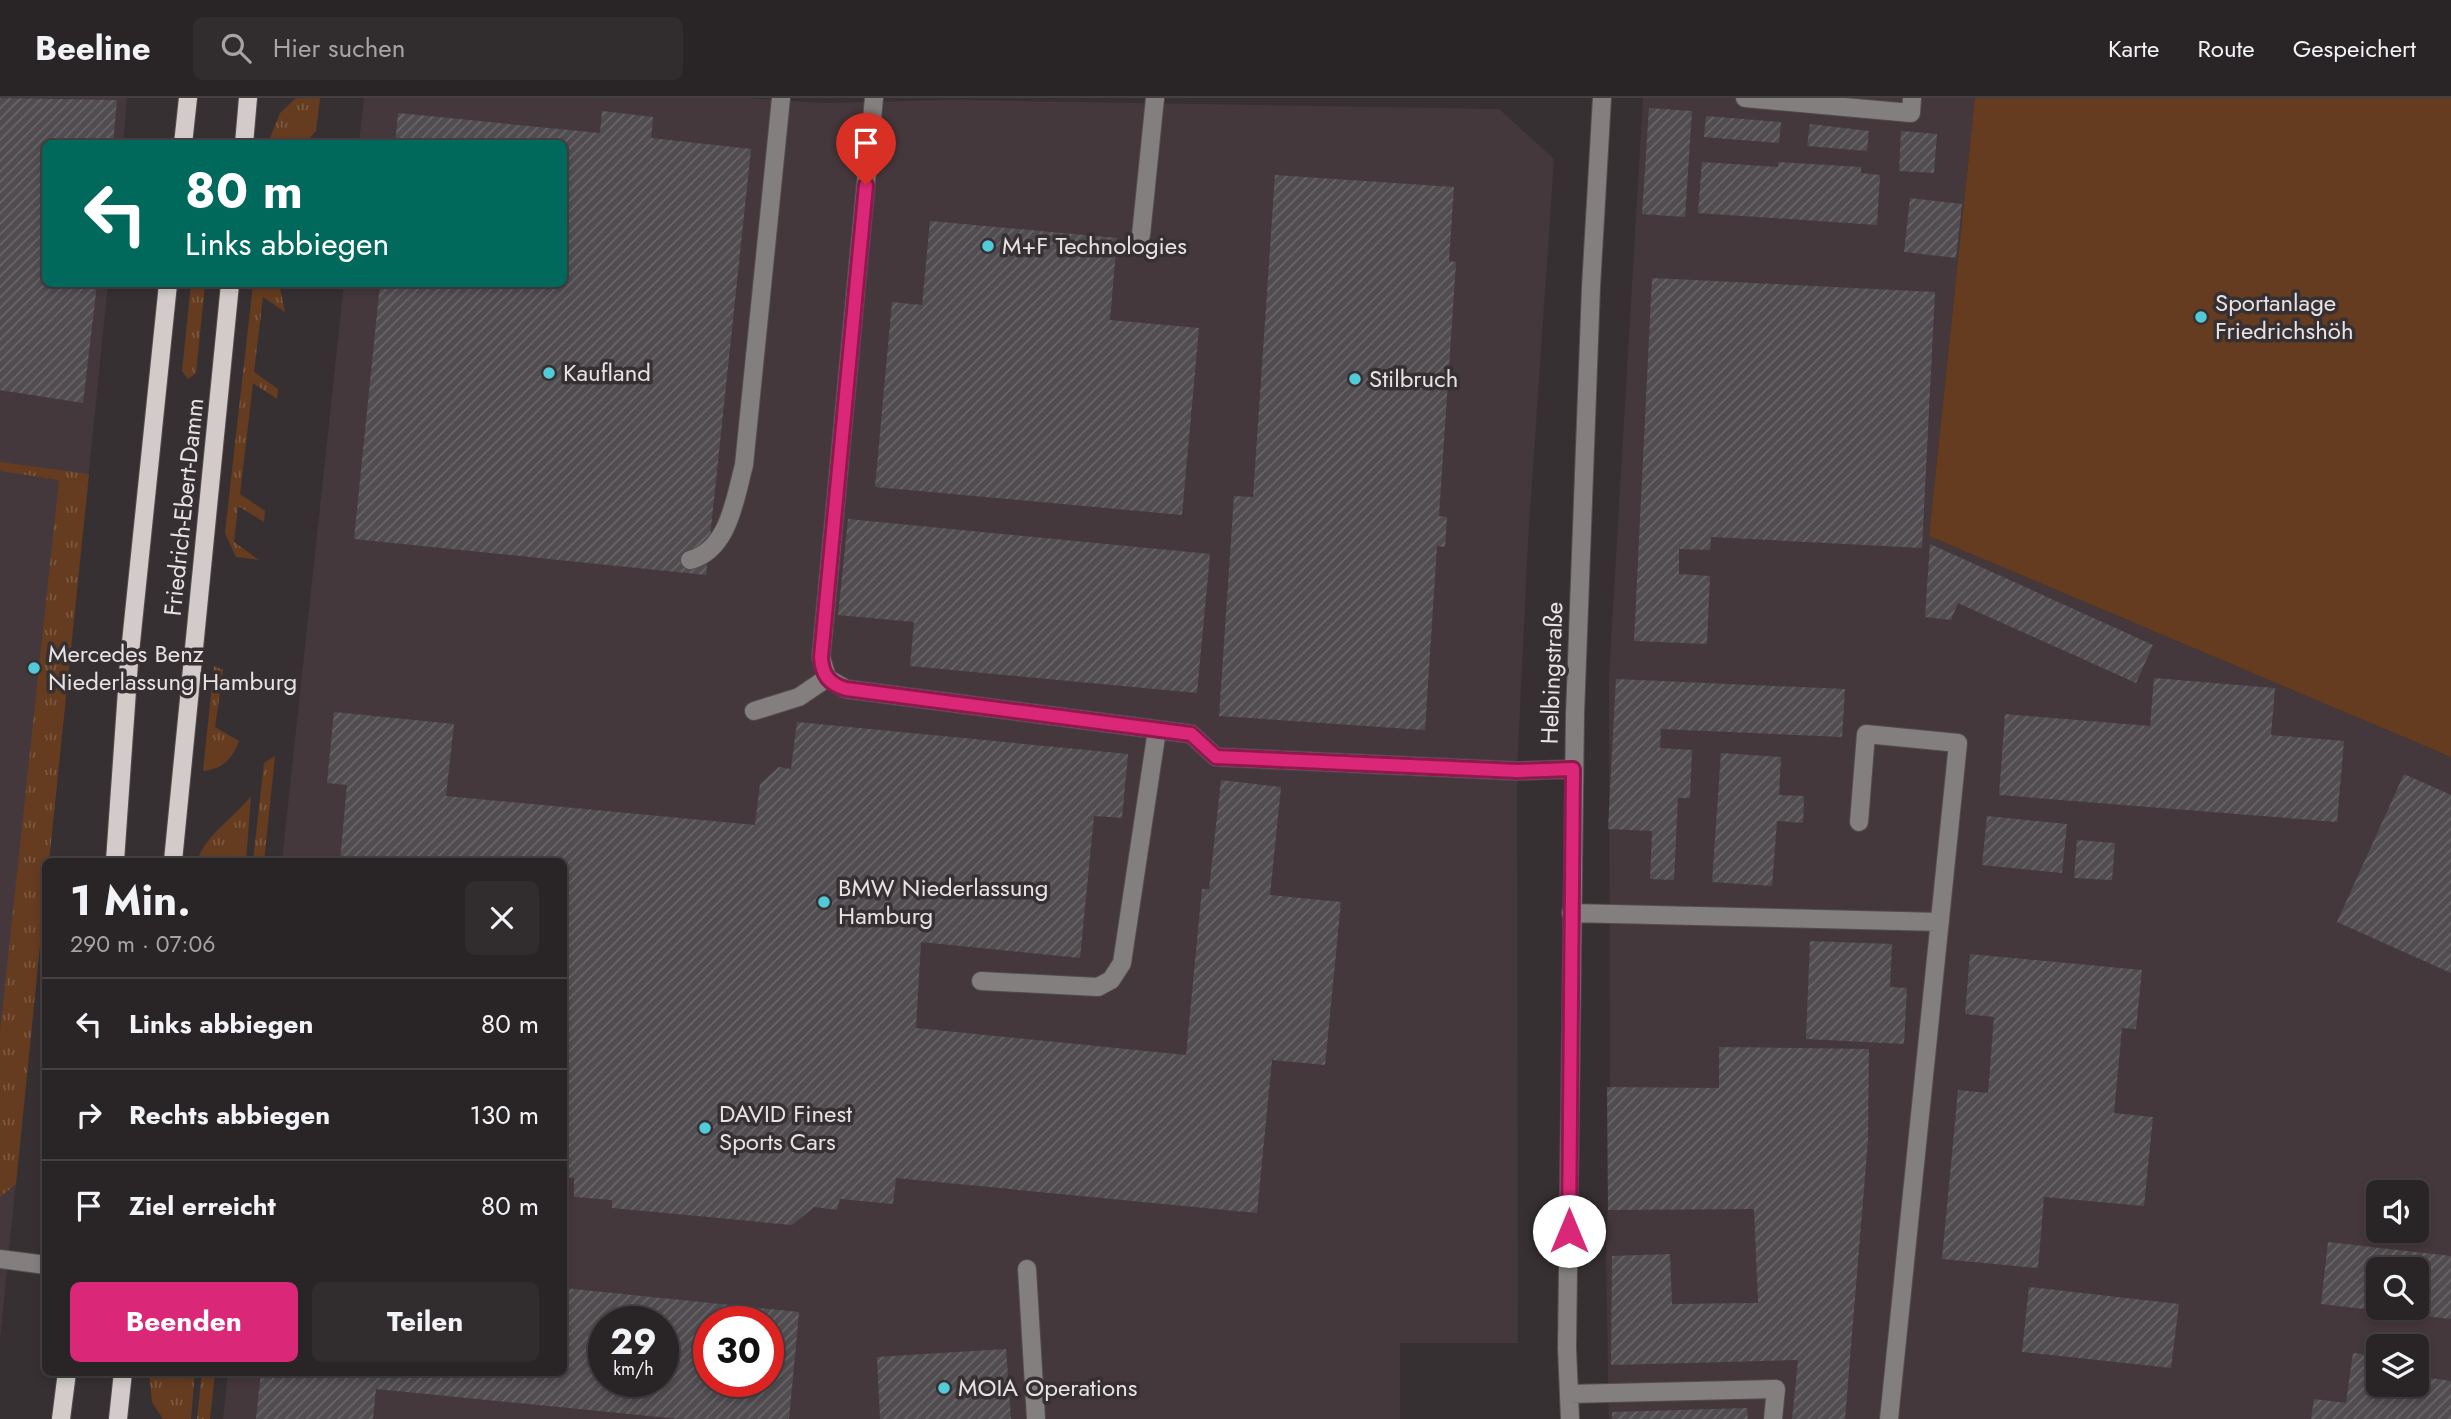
<!DOCTYPE html>
<html lang="de">
<head>
<meta charset="utf-8">
<style>
	:root { --surface:#292426; --page:#312c2e; --text:#f1f3f6; --muted:#a5a4a7; --line:#454143; --accent:#db2777 }
	body { margin:0; font-family:Jost,sans-serif; background:var(--page); color:var(--text); height:100vh; display:flex; flex-direction:column; font-size:26px; white-space:nowrap }
	* { box-sizing:border-box; margin:0 }
	p { font-size:23px; color:var(--muted) }
	.icon { flex:none; width:38px; height:38px; fill:none; stroke:currentColor; stroke-width:2; stroke-linecap:round; stroke-linejoin:round }
	.map { position:relative; flex:1; overflow:hidden }
	.sheet { position:absolute; left:42px; top:760px; width:525px; height:518px; display:flex; flex-direction:column; background:var(--surface); border-radius:10px; box-shadow:0 4px 10px #0003,0 0 0 2px var(--line) }
	.sheet>* { flex:none }
	.guide { position:absolute; left:42px; top:42px; width:525px; height:147px; border-radius:10px; box-shadow:0 4px 10px #0003,0 0 0 2px var(--line); background:#00695c; color:#fff; overflow:hidden }
	.fabs { position:absolute; left:2366px; top:1082px; display:grid; gap:14px }
	.fabs a { display:grid; place-items:center; width:63px; height:63px; border-radius:10px; background:var(--surface); box-shadow:0 4px 10px #0003,0 0 0 2px var(--line); font-size:35px }
	.speed { position:absolute; left:588px; top:1208px; display:flex; gap:14px; font-size:35px; font-weight:700; text-align:center }
	.speed>* { display:grid; place-content:center; width:91px; height:91px; border-radius:50%; background:var(--surface); box-shadow:0 4px 10px #0003,0 0 0 2px var(--line); line-height:1 }
	.speed small { font-size:18px; font-weight:400 }
	.speed .limit { border:10px solid #d22; background:#fff; color:#111 }
	.pin { position:absolute; display:grid; place-items:center; width:60px; height:60px; color:#fff; margin:-72px -30px; border-radius:50% 50% 50% 0; rotate:-45deg; box-shadow:0 0 7px #0007 }
	.pin .icon { rotate:45deg }
	.me { position:absolute; width:77px; margin:-38px; rotate:0deg; stroke-linejoin:round; filter:drop-shadow(0 0 5px #0008) }
	.turn { display:flex; align-items:center; gap:24px; height:147px; padding:0 28px; font-size:32px }
	.turn .icon { width:91px; height:91px; stroke-width:2.5 }
	.turn b { display:block; font-size:49px; line-height:60px }
	.round { display:grid; place-items:center; flex:none; width:74px; height:74px; border-radius:10px; background:var(--page) }
	.head { display:flex; align-items:center; justify-content:space-between; height:119px; padding:0 28px }
	h1 { font-size:42px; font-weight:700; line-height:52px }
	.cta { display:flex; gap:14px; margin-top:auto; padding:14px 28px }
	.cta a { flex:1; height:80px; border-radius:10px; background:var(--accent); color:#fff; font-size:28px; font-weight:700; line-height:80px; text-align:center }
	.cta a+a { background:var(--page); color:var(--text) }
	ul { padding:0; list-style:none }
	li { display:flex; align-items:center; gap:21px; height:91px; padding:0 28px; border-top:2px solid var(--line) }
	li div { flex:1 }
	li b { display:block; font-size:26px }
	li em { font-style:normal }
	header { display:flex; align-items:center; gap:42px; box-sizing:border-box; height:98px; padding:0 35px; background:var(--surface); border-bottom:2px solid var(--line) }
	header strong { font-size:33px }
	nav { display:flex; gap:38px; margin-inline-start:auto; font-size:24px }
	.search { width:490px; height:63px; background:var(--page); display:flex; align-items:center; gap:18px; box-sizing:border-box; padding:0 24px; border-radius:10px; color:var(--muted); font-size:26px }
	.map>svg:first-child { display:block }
	.built { fill:#45383d; fill-rule:evenodd }
	.grass { fill:url(#grass-tufts) }
	.pitch { fill:#653c1f }
	.building { fill:url(#building-hatch); fill-rule:evenodd }
	.lines { fill:none; stroke-linecap:round; stroke-linejoin:round }
	.minor-casing { stroke:#534d4f; stroke-width:20 }
	.major-casing { stroke:#534d4f; stroke-width:20 }
	.minor { stroke:#827f7e; stroke-width:18 }
	.major { stroke:#d2cbca; stroke-width:18 }
	.route-casing { stroke:#8e194d; stroke-width:18 }
	.route { stroke:#db2777; stroke-width:12 }
	.poi-dot { fill:#52cbd8; stroke:#373033; stroke-width:2.5 }
	.labels { text-anchor:middle; stroke-width:7; stroke-linejoin:round; paint-order:stroke }
	.poi-label { font-size:24px; fill:#e7e3e5; stroke:#373033; text-anchor:start }
	.street-label { font-size:24px; fill:#e7e3e5; stroke:#373033 }
</style>
</head>
<body>
<header>
<strong>Beeline</strong>
<div class="search"><svg class="icon" aria-label="search" viewBox="0 0 24 24"><circle cx="10" cy="10" r="6"/><path d="M15 15l6 6"/></svg>Hier suchen</div>
<nav><a>Karte</a><a>Route</a><a>Gespeichert</a></nav>
</header>
<div class="map">
<svg width="2451" height="1321" viewBox="0 0 2451 1321">
	<defs>
		<pattern id="grass-tufts" width="24" height="20" patternUnits="userSpaceOnUse" patternTransform="scale(1.75)"><rect width="24" height="20" fill="#653c1f"/><path d="M3 7l-1-3M5 7V3M7 7l1-3M15 17l-1-3M17 17v-4M19 17l1-3" fill="none" stroke="#7b583f"/></pattern>
		<pattern id="building-hatch" width="6" height="6" patternUnits="userSpaceOnUse" patternTransform="scale(1.75)"><rect width="6" height="6" fill="#504c50"/><path d="M-1 1l2-2M0 6l6-6M5 7l2-2" fill="none" stroke="#696669"/></pattern>
	</defs>
	<rect width="100%" height="100%" fill="#373033"/>
	<!-- built -->
	<path class="built" d="M0 0H127L123 45 46 46V186H108L49 763H46L45 797 0 1241Z
		M364 0H748L824 5 950 2 1499 11 1554 61 1528 443 1517 673 1518 1245H1400V1321H223L228 1274H564V763H282L344 186H564V46L359 45ZM604 1223H663V1283H604ZM709 1223H768V1283H709Z
		M1643 0H1975L1929 438 2451 659V1321H1609L1606 1165 1610 1038 1609 579ZM2378 1094H2417V1132H2378ZM2378 1171H2417V1209H2378ZM2378 1248H2417V1286H2378Z"/>
	<!-- grass -->
	<path class="grass" d="M296 0H320L316 33 305 45H268L280 15Z
		M191 186H205L196 275 188 281 182 273Z
		M253 186H279L285 214 263 199 254 274 278 291 277 301 253 285 240 396 265 413 264 424 238 408 234 444 259 462 236 459 225 435Z
		M0 364 89 376 49 763H46L45 797 16 1086 0 1099V935L59 382 0 373Z
		M214 568 223 572 215 629 239 643C232 661 223 671 203 673Z
		M275 658 264 763H253L264 665Z
		M251 698 246 763H197C207 735 233 721 251 698Z
		M149 1274H195L191 1321H163L152 1304Z
		M202 1274H215L210 1321H197Z"/>
	<!-- pitch -->
	<path class="pitch" d="M1975 0H2451V659L1929 438Z"/>
	<!-- building -->
	<path class="building" d="M0 0 117 2 113 46H46V186H97L83 305 0 292Z
		M1649 10 1692 13 1685 119 1642 116Z
		M602 13 653 19 651 40 751 51 706 477 354 441 380 186H564V46H395L398 15 600 35Z
		M1706 18 1781 24 1779 45 1704 39Z
		M1810 26 1869 33 1867 53 1807 48Z
		M1901 33 1937 36 1934 75 1899 73Z
		M1702 64 1778 69V64L1861 69V75L1880 77 1877 127 1698 115Z
		M1275 77 1454 89 1449 163 1456 164 1439 418 1447 419 1445 449 1437 448 1425 632 1219 618 1234 398 1253 399Z
		M1910 100 1962 106 1956 160 1904 154Z
		M930 123 1117 140 1110 222 1199 230 1182 417 875 389 892 204 922 207Z
		M1652 180 1935 194 1922 450 1711 439 1710 452 1679 451V476L1710 478 1707 546 1634 543Z
		M848 421 1210 456 1197 595 910 568 914 524 838 517Z
		M1930 446 2153 547 2136 585 1958 505 1951 522 1925 519Z
		M2154 580 2275 590 2271 637 2344 643 2337 724 1999 697 2005 616 2150 628Z
		M1616 581 1845 591 1842 639 1661 631 1660 650 1692 652 1690 700H1678L1674 782 1650 781 1652 733 1608 731Z
		M334 614 454 626 446 698 755 727 760 686 779 669 791 671 797 624 1128 656 1122 720 1094 718 1080 860 921 844 916 930 1186 957 1202 791H1209L1221 682 1281 689 1270 797 1341 804 1325 967 1272 962 1257 1115 896 1080 893 1106 840 1101 837 1112 814 1109 792 1127 612 1110V1102L574 1099V1080L564 1079V763H340L347 687 327 685Z
		M1721 655 1781 659 1779 697 1804 698 1803 725 1777 723 1772 788 1712 784Z
		M2404 676 2451 697V875L2337 824Z
		M1987 718 2067 726 2062 775 1982 767Z
		M2077 742 2115 745 2112 782 2074 780Z
		M1810 843 1892 846 1890 889 1907 890 1904 946 1806 941Z
		M1970 856 2142 872 2136 931 2122 930 2114 1015 2153 1019 2144 1108 2044 1099 2038 1170 1942 1161 1958 992 1988 995 1994 919 1965 916Z
		M1719 949 1869 951 1868 1042 1845 1321H1792L1798 1262 1611 1267 1612 1158 1670 1156 1672 1206 1758 1205 1754 1111 1608 1112 1607 989 1719 990Z
		M2328 1144 2451 1158V1221L2321 1206ZM2378 1171H2417V1209H2378Z
		M2029 1189 2179 1206 2171 1270 2022 1254Z
		M564 1190 799 1214 789 1321H679L376 1291 373 1321H256L261 1274H564ZM604 1223H663V1283H604ZM709 1223H768V1283H709Z
		M1006 1251 1011 1321H880L877 1259Z
		M2353 1255 2378 1258V1286H2417V1278L2451 1283V1321H2311L2314 1301 2346 1305Z
		M1747 1310 1748 1321H1612V1314Z"/>
	<g class="lines">
		<!-- minor casing -->
		<g class="minor-casing">
			<path id="minor" d="M874 0 821 559 827 580 846 591 1191 636 1216 659 1517 673 1573 671
				M1745 0 1911 15 1912 0
				M1141 137 1155 0
				M690 462C729 452 735 400 744 367L781 0
				M754 613 799 599 827 580
				M1859 724 1866 636 1958 645 1889 1321
				M1571 815 1940 824
				M981 883 1098 889 1111 882 1122 865 1157 632
				M0 1161 46 1167
				M1027 1171 1036 1321
				M1569 1296 1776 1291 1773 1321
				M1570 1321 1567 1250 1575 616 1591 189 1602 0"/>
		</g>
		<!-- major casing -->
		<g class="major-casing">
			<path id="major" d="M183 46 188 0
				M244 46 248 0
				M115 763 129 564 168 186
				M173 763 230 186
				M61 1321 67 1274
				M118 1321 123 1274"/>
		</g>
		<!-- minor -->
		<use href="#minor" class="minor"/>
		<!-- major -->
		<use href="#major" class="major"/>
	</g>
	<g class="lines">
		<!-- route casing -->
		<g class="route-casing">
			<path id="route" d="M866 87 821 559C822 577 829 586 846 591L1191 636 1216 659 1517 673 1573 671 1569 1133"/>
		</g>
		<!-- route -->
		<use href="#route" class="route"/>
	</g>
	<!-- markers -->
	<g class="poi-dot">
		<circle cx="988" cy="148" r="7"/>
		<circle cx="2201" cy="219" r="7"/>
		<circle cx="549" cy="275" r="7"/>
		<circle cx="1355" cy="281" r="7"/>
		<circle cx="34" cy="570" r="7"/>
		<circle cx="824" cy="804" r="7"/>
		<circle cx="705" cy="1030" r="7"/>
		<circle cx="944" cy="1290" r="7"/>
	</g>
	<g class="labels">
		<!-- poi labels -->
		<g class="poi-label">
			<text x="1002" y="156">M+F Technologies</text>
			<text x="2215" y="213">Sportanlage<tspan x="2215" dy="28">Friedrichshöh</tspan></text>
			<text x="563" y="283">Kaufland</text>
			<text x="1369" y="289">Stilbruch</text>
			<text x="48" y="564">Mercedes Benz<tspan x="48" dy="28">Niederlassung Hamburg</tspan></text>
			<text x="838" y="798">BMW Niederlassung<tspan x="838" dy="28">Hamburg</tspan></text>
			<text x="719" y="1024">DAVID Finest<tspan x="719" dy="28">Sports Cars</tspan></text>
			<text x="958" y="1298">MOIA Operations</text>
		</g>
		<!-- street labels -->
		<g class="street-label">
			<text transform="translate(184 409) rotate(-84)" y="8">Friedrich-Ebert-Damm</text>
			<text transform="translate(1552 575) rotate(-88)" y="8">Helbingstraße</text>
		</g>
	</g>
</svg>
<div class="fabs">
<a><svg class="icon" aria-label="sound" viewBox="0 0 24 24"><path d="M4 9h4l5-4v14l-5-4H4zM17 9q2 3 0 6"/></svg></a>
<a><svg class="icon" aria-label="search" viewBox="0 0 24 24"><circle cx="10" cy="10" r="6"/><path d="M15 15l6 6"/></svg></a>
<a><svg class="icon" aria-label="layers" viewBox="0 0 24 24"><path d="M12 4l9 5-9 5-9-5zM3 14l9 5 9-5"/></svg></a>
</div>
<div class="speed"><div>29<small>km/h</small></div><div class="limit">30</div></div>
<div class="pin" style="left:866px;top:87px;background:#d93025"><svg class="icon" aria-label="arrive" viewBox="0 0 24 24"><path d="M6 21V4h12l-3 4 3 4H6"/></svg></div>
<svg class="me" style="left:1569px;top:1133px" viewBox="-20 -20 40 40"><circle r="19" fill="#fff"/><path d="M0-13L10 11 0 6-10 11z" fill="#db2777"/></svg>
<div class="guide">
<div class="turn"><svg class="icon" aria-label="left" viewBox="0 0 24 24"><path d="M17 20v-9H6M10 6l-5 5 5 5"/></svg><div><b>80 m</b>Links abbiegen</div></div>
</div>
<section class="sheet">
<div class="head"><div><h1>1 Min.</h1><p>290 m · 07:06</p></div><a class="round"><svg class="icon" aria-label="close" viewBox="0 0 24 24"><path d="M6 6l12 12M18 6L6 18"/></svg></a></div>
<ul>
<li><svg class="icon" aria-label="left" viewBox="0 0 24 24"><path d="M17 20v-9H6M10 6l-5 5 5 5"/></svg><div><b>Links abbiegen</b></div><em>80 m</em></li>
<li><svg class="icon" aria-label="right" viewBox="0 0 24 24"><path d="M7 20v-9h11M14 6l5 5-5 5"/></svg><div><b>Rechts abbiegen</b></div><em>130 m</em></li>
<li><svg class="icon" aria-label="arrive" viewBox="0 0 24 24"><path d="M6 21V4h12l-3 4 3 4H6"/></svg><div><b>Ziel erreicht</b></div><em>80 m</em></li>
</ul>
<div class="cta"><a>Beenden</a><a>Teilen</a></div>
</section>
</div>
</body>
</html>
